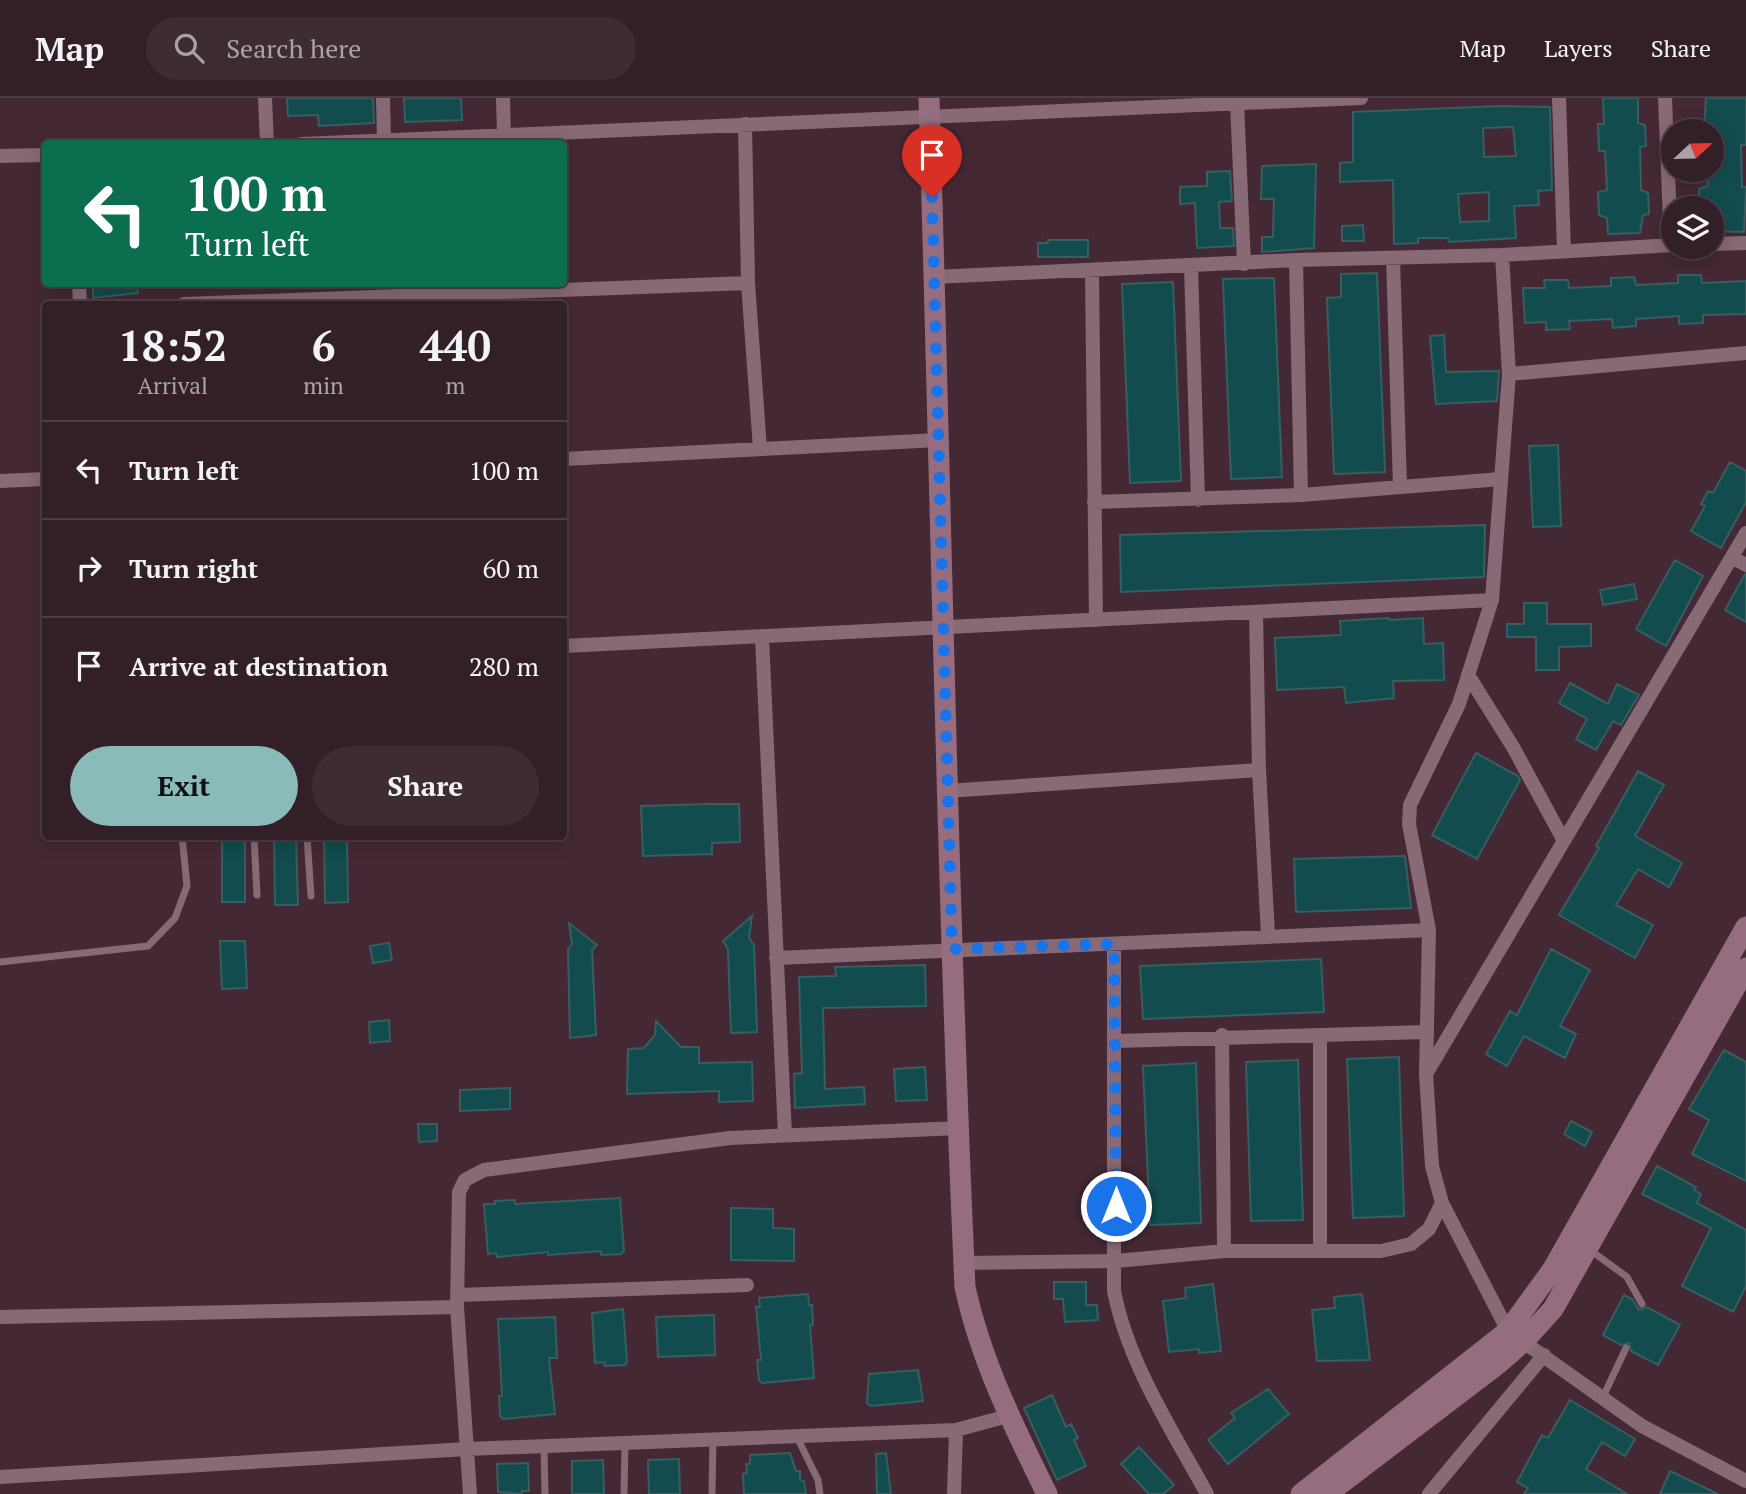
<!DOCTYPE html>
<html lang="en">
<head>
<meta charset="utf-8">
<style>
	:root { --surface:#331f28; --page:#3e2c34; --text:#f1f3f6; --muted:#a9a2a8; --line:#4e3d45; --accent:#8bbbb9 }
	body { margin:0; font-family:"PT Serif",serif; background:var(--page); color:var(--text); height:100vh; display:flex; flex-direction:column; font-size:26px; white-space:nowrap }
	* { box-sizing:border-box; margin:0 }
	p { font-size:23px; color:var(--muted) }
	.icon { flex:none; width:38px; height:38px; fill:none; stroke:currentColor; stroke-width:2; stroke-linecap:round; stroke-linejoin:round }
	.map { position:relative; flex:1; overflow:hidden }
	.drawer { position:absolute; left:42px; top:203px; width:525px; height:539px; display:flex; flex-direction:column; background:var(--surface); border-radius:7px; box-shadow:0 4px 18px #0003,0 0 0 2px var(--line) }
	.drawer>* { flex:none }
	.guide { position:absolute; left:42px; top:42px; width:525px; height:147px; border-radius:7px; box-shadow:0 4px 18px #0003,0 0 0 2px var(--line); background:#0b6e4f; color:#fff; overflow:hidden }
	.needle { width:46px; rotate:68deg }
	.controls { position:absolute; left:1661px; top:21px; display:grid; gap:14px }
	.controls a { display:grid; place-items:center; width:63px; height:63px; border-radius:50%; background:var(--surface); box-shadow:0 4px 18px #0003,0 0 0 2px var(--line); font-size:35px }
	.pin { position:absolute; display:grid; place-items:center; width:60px; height:60px; color:#fff; margin:-72px -30px; border-radius:50% 50% 50% 0; rotate:-45deg; box-shadow:0 0 7px #0007 }
	.pin .icon { rotate:45deg }
	.me { position:absolute; width:77px; margin:-38px; rotate:0deg; stroke-linejoin:round; filter:drop-shadow(0 0 5px #0008) }
	.turn { display:flex; align-items:center; gap:24px; height:147px; padding:0 28px; font-size:32px }
	.turn .icon { width:91px; height:91px; stroke-width:2.5 }
	.turn b { display:block; font-size:49px; line-height:60px }
	.eta { display:flex; justify-content:space-evenly; align-items:center; height:119px; text-align:center }
	.eta b { font-size:42px; font-weight:600; line-height:49px }
	.primary-button { display:flex; gap:14px; margin-top:auto; padding:14px 28px }
	.primary-button a { flex:1; height:80px; border-radius:42px; background:var(--accent); color:#111; font-size:28px; font-weight:600; line-height:80px; text-align:center }
	.primary-button a+a { background:var(--page); color:var(--text) }
	ul { padding:0; list-style:none }
	li { display:flex; align-items:center; gap:21px; height:98px; padding:0 28px; border-top:2px solid var(--line) }
	li div { flex:1 }
	li b { display:block; font-size:26px }
	li em { font-style:normal }
	header { display:flex; align-items:center; gap:42px; box-sizing:border-box; height:98px; padding:0 35px; background:var(--surface); border-bottom:2px solid var(--line) }
	header strong { font-size:33px }
	nav { display:flex; gap:38px; margin-inline-start:auto; font-size:24px }
	.search { width:490px; height:63px; background:var(--page); display:flex; align-items:center; gap:18px; box-sizing:border-box; padding:0 24px; border-radius:38px; color:var(--muted); font-size:26px }
	.map>svg:first-child { display:block }
	.building { fill:#124c4f; stroke:#375e60; stroke-width:2; fill-rule:evenodd }
	.lines { fill:none; stroke-linecap:round; stroke-linejoin:round }
	.lane { stroke:#886976; stroke-width:7 }
	.street { stroke:#886976; stroke-width:14 }
	.secondary { stroke:#966d7e; stroke-width:21 }
	.route { stroke:#1a73e8; stroke-width:12; stroke-dasharray:0 21.6 }
</style>
</head>
<body>
<header>
<strong>Map</strong>
<div class="search"><svg class="icon" aria-label="search" viewBox="0 0 24 24"><circle cx="10" cy="10" r="6"/><path d="M15 15l6 6"/></svg>Search here</div>
<nav><a>Map</a><a>Layers</a><a>Share</a></nav>
</header>
<div class="map">
<svg width="1746" height="1396" viewBox="0 0 1746 1396">
	<rect width="100%" height="100%" fill="#442935"/>
	<!-- building -->
	<path class="building" d="M287 0H373L374 25 319 28 318 17 288 18Z
		M404 0H461L462 22 405 24Z
		M1603 0H1638V25L1645 27 1646 48 1640 49 1641 92 1648 95 1649 116 1643 117 1640 135 1608 136 1607 120 1599 117 1598 94 1607 92 1605 53H1599L1598 26H1604Z
		M1706 0H1746V47H1741L1742 89H1746L1744 134 1712 133V110H1700L1699 91 1708 88 1706 72H1712V33H1704Z
		M1501 8 1550 9 1552 92 1538 93 1539 107 1514 108 1516 140 1449 144 1448 140H1418V145L1394 146 1393 82 1340 84V65L1353 64V14ZM1513 29 1516 58 1484 59 1483 30ZM1489 94V123L1460 124 1458 96Z
		M1316 66 1314 150 1262 154V139H1273L1274 101H1261L1262 68Z
		M1230 73 1232 103 1219 104 1220 130H1233L1234 148 1197 150 1195 105 1180 106V89L1207 88V74Z
		M1363 127 1364 143H1342V128Z
		M1048 142H1088V159H1038V145H1048Z
		M1377 175 1385 374 1334 376 1327 200 1341 199V176Z
		M1678 177H1701L1702 185 1746 183V216L1703 217V225L1679 226V218L1636 221V228L1613 230 1612 221 1569 223 1570 231 1546 232V224L1525 225 1523 190H1545L1544 182H1568L1569 190 1611 188V180L1634 179 1636 187 1678 185Z
		M1274 180 1282 379 1231 381 1223 181Z
		M1173 184 1181 383 1130 385 1122 186Z
		M93 186H137L138 195 93 200Z
		M1444 237 1446 274 1499 273 1497 303 1436 306 1430 238Z
		M1558 347 1561 428 1533 429 1529 348Z
		M1730 364 1746 373V404L1721 450 1691 433 1705 408 1701 406 1708 393 1713 395Z
		M1485 427 1484 479 1121 494 1120 437Z
		M1675 462 1703 478 1666 548 1636 531Z
		M1745 476 1746 477V524L1725 512Z
		M1634 486 1637 501 1603 507 1600 492Z
		M1524 505H1547V526H1591V548L1559 549V572H1536V539H1507V526H1524Z
		M1389 520 1390 522 1423 520 1424 546 1443 545 1444 582 1393 583 1394 600 1346 605 1344 589 1277 592 1275 540 1341 537 1340 523Z
		M1570 585 1608 606 1617 586 1639 597 1621 627 1613 623 1596 652 1576 641 1587 621 1559 605Z
		M1476 655 1518 678 1520 682 1477 761 1432 737Z
		M1638 673 1664 687 1635 738 1682 765 1669 789 1638 771 1616 807 1653 827 1635 860 1559 817 1599 750 1596 748Z
		M710 706H739L740 744 712 745V756L643 758 641 708Z
		M222 738H245V804H222Z
		M274 738H296L298 807H275Z
		M324 738H347L348 804 325 805Z
		M1405 758 1411 810 1296 814 1294 761Z
		M752 818 749 840 754 847 757 934 731 935 728 851 723 843Z
		M569 825 597 847 592 852 596 937 570 940 568 851 572 846Z
		M220 843H245L247 890 222 891Z
		M389 845 392 862 373 865 370 848Z
		M1551 851 1590 872 1560 928 1576 936 1565 960 1524 938 1507 968 1486 956 1510 913 1517 917Z
		M1321 861 1324 914 1143 921 1140 868Z
		M925 867 926 908 823 910 825 991 864 989 865 1006 795 1010 794 976 802 975 799 879 836 878 835 869Z
		M389 922 390 943 370 945 369 924Z
		M656 923 681 949H699V965L752 964 753 1003 719 1004V993L627 996 628 951 644 950 655 937Z
		M1724 952 1746 964V1083L1692 1056 1709 1022 1689 1011Z
		M1399 959 1404 1118 1353 1120 1347 961Z
		M1298 962 1303 1122 1251 1123 1246 964Z
		M1196 965 1201 1125 1150 1127 1143 968Z
		M925 969 927 1002 896 1003 894 971Z
		M510 990V1011L460 1013V992Z
		M1571 1023 1592 1034 1585 1048 1564 1036Z
		M418 1026H437V1043L419 1044Z
		M1657 1068 1696 1089 1694 1092 1701 1096 1697 1105 1746 1132V1188L1733 1214 1682 1188 1711 1130 1642 1096Z
		M620 1100 624 1153 621 1156 601 1157V1153L548 1157V1154L497 1159 496 1155 488 1156 484 1106H495V1103L515 1102V1106Z
		M731 1110 773 1111V1130L794 1131V1163L731 1162Z
		M1054 1184H1086V1207H1097L1098 1222 1065 1224 1063 1201H1054Z
		M1213 1186 1221 1253 1199 1255V1251L1169 1254 1163 1203 1186 1200 1185 1190Z
		M808 1196 809 1207H812L813 1227H810L814 1280 762 1285 759 1282 757 1262H761L756 1209H760L759 1200Z
		M1362 1196 1370 1262 1317 1263 1312 1212 1335 1210 1334 1199Z
		M1624 1197 1632 1201 1639 1212 1647 1209 1680 1227 1658 1267 1631 1253 1629 1245 1621 1247 1603 1237Z
		M623 1211 627 1263 625 1267 605 1268 604 1264 595 1265 592 1215Z
		M714 1217 715 1257 658 1259 656 1219Z
		M555 1219 557 1260H549L555 1316 503 1321 500 1318 499 1298H502L498 1221Z
		M918 1272 923 1303 871 1308 867 1305 869 1276Z
		M1268 1291 1289 1316 1228 1366 1208 1342 1235 1320 1231 1315Z
		M1052 1297 1066 1329 1071 1326 1078 1340 1074 1342 1086 1368 1057 1382 1024 1310Z
		M1570 1302 1635 1341 1625 1358 1602 1344 1586 1371 1627 1396H1524L1528 1390 1517 1384 1542 1337 1548 1340Z
		M1139 1349 1174 1387 1163 1396H1149L1121 1366Z
		M790 1355 796 1373H800V1382L804 1383 806 1396H744L743 1376 747 1375 746 1366H750V1357Z
		M886 1355 891 1396H877L876 1356Z
		M679 1361 680 1396H649L648 1362Z
		M603 1362 604 1396H572V1363Z
		M528 1365 529 1393H522V1396L498 1394 497 1366Z
		M1670 1373 1718 1396H1660Z"/>
	<g class="lines">
		<!-- lane -->
		<path class="lane" d="M254 738 257 797
			M307 738 311 798
			M0 864 148 848 175 820 187 788 182 738
			M1590 1152 1627 1179 1642 1206
			M1603 1299 1626 1250
			M797 1339 818 1382 820 1396
			M544 1348 545 1396
			M624 1396 625 1346
			M712 1396 713 1342"/>
		<!-- street -->
		<path class="street" d="M265 0 267 46
			M383 0 384 42
			M503 0 504 37
			M1559 0 1564 153
			M1665 0 1671 147
			M1237 5 1244 166
			M745 26 748 185 760 351
			M301 46 1361 0
			M0 58 46 57
			M1712 146 1746 145
			M1393 160 1400 389
			M1296 162 1301 397
			M1191 168 1198 402
			M1092 173 1096 522
			M934 179 1296 162 1502 157 1673 147
			M79 186 80 206
			M430 186V206
			M184 206 748 185
			M1509 276 1746 255
			M564 361 939 342
			M0 383 46 381
			M1094 404 1301 397 1501 381
			M1746 435 1426 976 1432 1068 1442 1105 1508 1233 1642 1328 1746 1383
			M1732 459 1746 467
			M1256 514 1259 672 1268 837
			M762 540 785 1037
			M564 548 1492 502
			M1468 577 1513 649 1564 743
			M946 693 1259 672
			M1114 846V1193C1128 1265 1172 1332 1207 1396
			M776 860 1429 832
			M1222 937 1224 1153
			M1320 937V1153
			M1116 943 1425 934
			M1426 976 1429 832 1409 726 1410 707 1459 606 1492 502 1509 276 1502 157
			M964 1165 1116 1163 1224 1153H1381L1411 1146 1429 1131 1442 1105
			M457 1197 747 1187
			M0 1219 457 1209
			M0 1379 467 1351 956 1332 1008 1318
			M470 1396 457 1209 459 1094 465 1082 484 1072 730 1040 959 1030
			M954 1396 956 1332
			M1429 1396 1544 1257"/>
		<!-- secondary -->
		<path class="secondary" d="M929 0C941 396 947 793 965 1189 981 1263 1014 1329 1047 1396
			M1301 1396 1508 1233 1553 1171 1746 829
			M1327 1396 1498 1266 1524 1243 1553 1211 1746 870"/>
	</g>
	<g class="lines">
		<!-- route -->
		<path class="route" d="M932 99 952 851 1114 846 1116 1108"/>
	</g>
</svg>
<div class="controls">
<a><svg class="needle" viewBox="-14 -14 28 28"><path d="M0-13l5 13h-10z" fill="#e53935"/><path d="M0 13l5-13h-10z" fill="#a9a2a8"/></svg></a>
<a><svg class="icon" aria-label="layers" viewBox="0 0 24 24"><path d="M12 4l9 5-9 5-9-5zM3 14l9 5 9-5"/></svg></a>
</div>
<div class="pin" style="left:932px;top:99px;background:#d93025"><svg class="icon" aria-label="arrive" viewBox="0 0 24 24"><path d="M6 21V4h12l-3 4 3 4H6"/></svg></div>
<svg class="me" style="left:1116px;top:1108px" viewBox="-20 -20 40 40"><circle r="17" fill="#1a73e8" stroke="#fff" stroke-width="3"/><path d="M0-11L8 9 0 5-8 9z" fill="#fff"/></svg>
<div class="guide">
<div class="turn"><svg class="icon" aria-label="left" viewBox="0 0 24 24"><path d="M17 20v-9H6M10 6l-5 5 5 5"/></svg><div><b>100 m</b>Turn left</div></div>
</div>
<section class="drawer">
<div class="eta">
<div><b>18:52</b><p>Arrival</p></div>
<div><b>6</b><p>min</p></div>
<div><b>440</b><p>m</p></div>
</div>
<ul>
<li><svg class="icon" aria-label="left" viewBox="0 0 24 24"><path d="M17 20v-9H6M10 6l-5 5 5 5"/></svg><div><b>Turn left</b></div><em>100 m</em></li>
<li><svg class="icon" aria-label="right" viewBox="0 0 24 24"><path d="M7 20v-9h11M14 6l5 5-5 5"/></svg><div><b>Turn right</b></div><em>60 m</em></li>
<li><svg class="icon" aria-label="arrive" viewBox="0 0 24 24"><path d="M6 21V4h12l-3 4 3 4H6"/></svg><div><b>Arrive at destination</b></div><em>280 m</em></li>
</ul>
<div class="primary-button"><a>Exit</a><a>Share</a></div>
</section>
</div>
</body>
</html>
